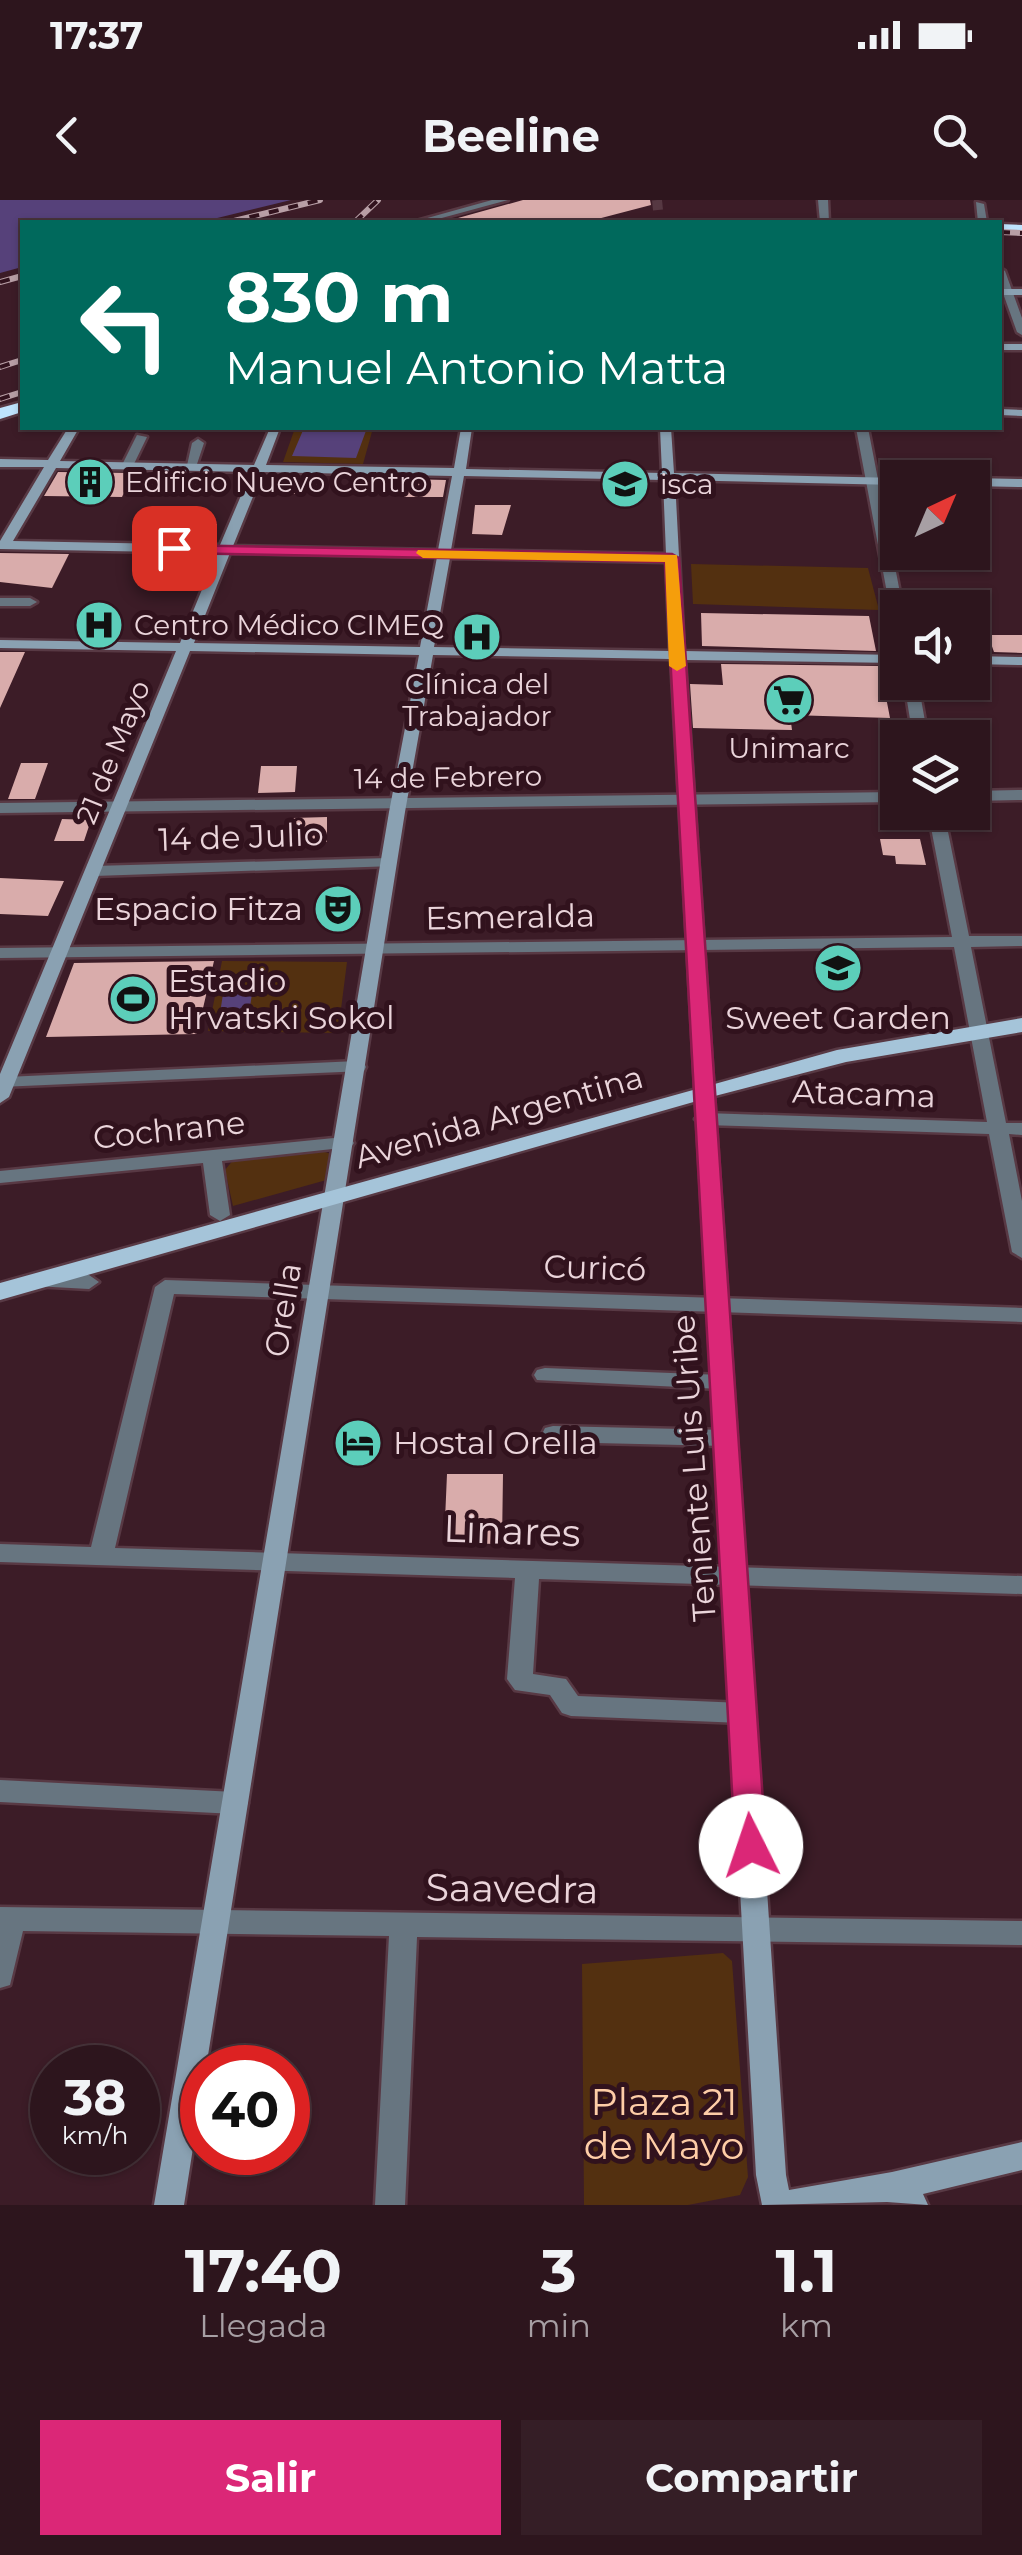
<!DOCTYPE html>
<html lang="es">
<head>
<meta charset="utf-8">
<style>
	:root { --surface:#2d151d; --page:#351e26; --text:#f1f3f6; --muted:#a79fa4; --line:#48343b; --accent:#db2777 }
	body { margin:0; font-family:Montserrat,sans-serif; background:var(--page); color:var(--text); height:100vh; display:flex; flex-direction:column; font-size:38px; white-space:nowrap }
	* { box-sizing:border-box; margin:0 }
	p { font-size:32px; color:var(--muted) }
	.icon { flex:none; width:55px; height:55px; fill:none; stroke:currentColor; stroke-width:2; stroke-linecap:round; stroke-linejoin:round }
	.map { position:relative; height:2005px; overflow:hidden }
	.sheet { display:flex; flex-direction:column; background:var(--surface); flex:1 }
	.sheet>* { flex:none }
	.banner { position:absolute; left:20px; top:20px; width:982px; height:210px; border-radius:0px; box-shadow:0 2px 8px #0004,0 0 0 2px var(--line); background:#00695c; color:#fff; overflow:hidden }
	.needle { width:65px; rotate:44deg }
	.tools { position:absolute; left:880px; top:260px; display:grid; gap:20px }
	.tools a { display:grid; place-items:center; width:110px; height:110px; border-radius:0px; background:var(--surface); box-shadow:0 2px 8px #0004,0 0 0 2px var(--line); font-size:50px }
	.speed { position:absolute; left:30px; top:1845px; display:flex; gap:20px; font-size:50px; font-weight:700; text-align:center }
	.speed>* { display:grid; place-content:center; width:130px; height:130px; border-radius:50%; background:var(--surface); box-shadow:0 2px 8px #0004,0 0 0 2px var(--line); line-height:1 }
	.speed small { font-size:25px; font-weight:400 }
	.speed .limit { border:15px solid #d22; background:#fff; color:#111 }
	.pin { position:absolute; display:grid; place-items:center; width:85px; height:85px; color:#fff; margin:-42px; border-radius:20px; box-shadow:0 5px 15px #0006 }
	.me { position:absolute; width:110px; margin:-55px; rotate:356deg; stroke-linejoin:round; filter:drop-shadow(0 0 8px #0008) }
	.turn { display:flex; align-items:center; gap:35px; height:210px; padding:0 40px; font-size:45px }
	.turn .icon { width:130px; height:130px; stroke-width:2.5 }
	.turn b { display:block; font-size:70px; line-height:85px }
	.eta { display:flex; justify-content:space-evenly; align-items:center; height:170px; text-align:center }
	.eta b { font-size:60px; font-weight:700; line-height:70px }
	.action { display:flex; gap:20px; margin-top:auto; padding:20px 40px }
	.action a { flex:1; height:115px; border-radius:0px; background:var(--accent); color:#fff; font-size:40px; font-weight:700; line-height:115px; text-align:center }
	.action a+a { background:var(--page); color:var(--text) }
	.status { display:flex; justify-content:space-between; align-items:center; height:70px; padding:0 50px; background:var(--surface); direction:ltr }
	.status svg { height:28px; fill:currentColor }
	header { display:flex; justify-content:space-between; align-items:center; height:130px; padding:0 40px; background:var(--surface); font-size:45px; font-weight:700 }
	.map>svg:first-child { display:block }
	.green { fill:#533010 }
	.water { fill:#56417a }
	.building { fill:#d9acab }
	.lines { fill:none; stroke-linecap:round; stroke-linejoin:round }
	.street-tunnel { stroke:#563842; stroke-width:10; stroke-dasharray:10 5; stroke-linecap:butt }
	.street-casing { stroke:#583944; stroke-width:5 }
	.secondary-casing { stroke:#583944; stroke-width:5 }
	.primary-casing { stroke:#583944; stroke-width:5 }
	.highway-casing { stroke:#583944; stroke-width:5 }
	.street { fill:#677580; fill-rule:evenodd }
	.secondary { fill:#8aa1b2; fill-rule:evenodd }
	.primary { fill:#a5c4d9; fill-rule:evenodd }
	.highway { fill:#bee3fd; fill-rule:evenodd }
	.rail-casing { stroke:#b89fa6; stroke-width:6 }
	.rail { stroke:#31121d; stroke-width:4; stroke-dasharray:10; stroke-linecap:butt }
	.route { fill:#db2777; stroke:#8e194d; stroke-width:2.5 }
	.slow { fill:#f59e0b }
	.labels { text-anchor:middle; stroke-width:10; stroke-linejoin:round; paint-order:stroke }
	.far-poi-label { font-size:28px; fill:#ead4da; stroke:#31121d; text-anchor:start }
	.far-street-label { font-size:28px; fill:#ead4da; stroke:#31121d }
	.street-label { font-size:32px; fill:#ead4da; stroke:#31121d }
	.poi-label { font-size:32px; fill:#ead4da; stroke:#31121d; text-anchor:start }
	.near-street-label { font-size:38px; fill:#ead4da; stroke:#31121d }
	.near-park-label { font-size:38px; fill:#fecda7; stroke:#31121d }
</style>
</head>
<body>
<div class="status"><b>17:37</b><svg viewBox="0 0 49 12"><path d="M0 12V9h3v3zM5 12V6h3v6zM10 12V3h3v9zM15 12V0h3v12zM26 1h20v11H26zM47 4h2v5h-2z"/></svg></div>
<header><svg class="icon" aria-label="back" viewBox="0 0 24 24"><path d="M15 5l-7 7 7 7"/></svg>Beeline<svg class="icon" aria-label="search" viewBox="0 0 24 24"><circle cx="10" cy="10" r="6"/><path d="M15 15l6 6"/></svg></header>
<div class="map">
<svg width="1022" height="2005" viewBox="0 0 1022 2005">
	<rect width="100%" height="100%" fill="#3c1c27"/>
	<!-- green -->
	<path class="green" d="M295 228H373L363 264 283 262Z
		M691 364 868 368 879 410 693 404Z
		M222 761 347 762 338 833 208 831Z
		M322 951 334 955 330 979 233 1006 225 970 234 959Z
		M723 1753 732 1761 748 1977 740 1995 688 2005H584L582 1764Z"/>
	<!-- water -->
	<path class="water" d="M0 0H291L201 22H22V67L0 73Z
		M304 228H367L356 258 292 256Z
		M223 794H252L247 826H218Z"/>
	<!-- building -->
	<path class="building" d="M523 0H650L651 5 586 22H459L458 18Z
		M58 272 133 273 122 297 44 296Z
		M276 276 301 277 297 294H271Z
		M407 279 446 280 443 297H403Z
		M475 305H511L502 335 472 334Z
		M140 324H217L212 340 134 339Z
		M0 353 69 354 52 388 0 382Z
		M91 412H120L109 438H78Z
		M701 413 869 416 876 451 702 446Z
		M988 435H1022V453L994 452Z
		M0 452H25L0 508Z
		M721 464 880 466 890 518 790 515 792 530 693 528 690 484 723 485Z
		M21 563H48L35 599H8Z
		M261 566H297L295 592 258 593Z
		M327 617V642L293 644V618Z
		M62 619 91 620 84 641H54Z
		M880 639H920L926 665 896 664 895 656 883 655Z
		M0 678 64 681 48 716 0 714Z
		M214 761 197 834 46 837 74 763Z
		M447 1274H503L502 1344 444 1343Z"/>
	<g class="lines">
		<!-- street-tunnel -->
		<path class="street-tunnel" d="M657 0 658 10"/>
		<!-- street casing -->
		<g class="street-casing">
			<path id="street" d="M492 0H508L427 22H413Z
				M818 0H828L829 22H820Z
				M976 2 984 4 987 22H978Z
				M1000 68 1005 71 1022 118V135L1017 132 1000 85Z
				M856 228H868L903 408H898V418L891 414Z
				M137 235 147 237 132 268H124L122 265Z
				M198 239 204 243 196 267 186 270 192 243Z
				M0 398H30L37 402 30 406H0Z
				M904 482H918L928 538H913Z
				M1022 590V600L972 601V591Z
				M898 592V602L0 613V603Z
				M928 612H944L969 736H1022V746L971 747 1006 923H1022V935L1009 934 1022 1001V1058L1012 1052 989 934 705 925 695 919 705 913 987 922 954 747 0 758V748L952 737Z
				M389 658 395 660V666L94 676 86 671 94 666Z
				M357 861 364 863 366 867 364 871 0 887V879L6 877Z
				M344 937 351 939 354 943 351 947 222 961 230 1015 220 1021 210 1015 203 963 0 983V971Z
				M41 1074 89 1075 99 1082 89 1089 34 1086 31 1081Z
				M165 1080 1022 1108V1122L174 1094 115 1348 1022 1376V1394L539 1379 533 1474 566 1479 578 1496 742 1503 751 1506 755 1513 751 1520 742 1523 571 1516 562 1513 550 1495 515 1490 507 1479 515 1378 0 1362V1344L91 1347 155 1087Z
				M545 1168 721 1175 729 1177 732 1182 729 1187 721 1189 537 1180 534 1175 537 1170Z
				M553 1226 725 1230 733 1232 736 1238 733 1244 725 1246 553 1242 545 1240 542 1234 545 1228Z
				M0 1580 235 1592 244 1595 248 1603 244 1611 235 1614 0 1602Z
				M0 1707 1022 1721V1745L417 1737 405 2005H375L389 1736 23 1731 10 1785 0 1788Z"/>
		</g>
		<!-- secondary casing -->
		<g class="secondary-casing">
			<path id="secondary" d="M1000 89H1022V95H1000Z
				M1000 144H1022V150H1000Z
				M1000 209 1022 210V216L1000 215Z
				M68 228H79L60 261 254 265 270 228H280L266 265 454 268 461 228H472L466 269 662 273 660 228H671L674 273 899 278 898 285 675 280 684 451 898 455V463L685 460 786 1975 789 1990 892 1972 1022 1942V1970L923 1994 928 2005 887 2002 762 2005 756 1975 671 459 433 455 405 612 206 1868H202V1891L184 2005H154L389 612 419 455 190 451 9 897 0 903V874L176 451 0 448V440L180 443 217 353 0 349V341L44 267H0V259L48 260ZM56 268 251 272 220 345 13 341ZM263 272 452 276 438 350 233 346ZM464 276 663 280 666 354 451 350ZM230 353 437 357 420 447 194 443ZM450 358 666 362 670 451 434 447Z
				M972 278 1022 279V287L972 286Z
				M972 456 1022 457V465L972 464Z"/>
		</g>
		<!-- primary casing -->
		<g class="primary-casing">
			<path id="primary" d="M1022 818V832L846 862 711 897 0 1100V1083L837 850Z"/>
		</g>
		<!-- highway casing -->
		<g class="highway-casing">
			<path id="highway" d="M1000 24 1022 25V33L1000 32Z
				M22 202V212L0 219V208Z"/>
		</g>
		<!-- street -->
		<use href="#street" class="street"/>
		<!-- secondary -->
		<use href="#secondary" class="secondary"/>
		<!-- primary -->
		<use href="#primary" class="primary"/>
		<!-- highway -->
		<use href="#highway" class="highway"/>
		<!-- rail casing -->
		<g class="rail-casing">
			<path id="rail" d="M230 22 320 0
				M355 22 378 0
				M1000 32 1022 33
				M0 82 22 76
				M0 167 22 160
				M0 199 22 192"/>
		</g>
		<!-- rail -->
		<use href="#rail" class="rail"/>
	</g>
	<!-- route -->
	<path class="route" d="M169 345 672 354 679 358 766 1646 762 1655 751 1659 740 1655 735 1646 665 362 174 353 167 348Z"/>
	<!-- slow -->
	<path class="slow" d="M418 350 677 355 686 466 677 471 669 466 665 362 423 358 416 353Z"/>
	<!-- icons -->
	<defs>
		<g id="building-disc" transform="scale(2.5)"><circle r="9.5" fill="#5cceba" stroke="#31121d"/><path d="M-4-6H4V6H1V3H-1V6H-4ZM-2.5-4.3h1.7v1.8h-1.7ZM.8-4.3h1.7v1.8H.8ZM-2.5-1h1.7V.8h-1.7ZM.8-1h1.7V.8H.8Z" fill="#111"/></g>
		<g id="school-disc" transform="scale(2.5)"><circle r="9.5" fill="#5cceba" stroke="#31121d"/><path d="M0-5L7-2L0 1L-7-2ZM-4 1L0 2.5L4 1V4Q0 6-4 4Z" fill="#111"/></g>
		<g id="hospital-disc" transform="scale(2.5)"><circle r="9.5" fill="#5cceba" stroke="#31121d"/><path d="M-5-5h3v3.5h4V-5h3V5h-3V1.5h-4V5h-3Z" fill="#111"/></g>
		<g id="supermarket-disc" transform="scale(2.5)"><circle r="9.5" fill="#5cceba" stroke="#31121d"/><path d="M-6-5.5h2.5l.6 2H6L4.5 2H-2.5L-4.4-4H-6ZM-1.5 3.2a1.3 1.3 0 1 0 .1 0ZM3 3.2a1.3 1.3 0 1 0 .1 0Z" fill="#111"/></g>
		<g id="theatre-disc" transform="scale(2.5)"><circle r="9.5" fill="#5cceba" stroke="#31121d"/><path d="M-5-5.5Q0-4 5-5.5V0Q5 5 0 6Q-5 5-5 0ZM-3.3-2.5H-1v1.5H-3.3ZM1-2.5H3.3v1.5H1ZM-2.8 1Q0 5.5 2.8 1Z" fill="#111"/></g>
		<g id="stadium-disc" transform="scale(2.5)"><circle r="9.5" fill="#5cceba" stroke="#31121d"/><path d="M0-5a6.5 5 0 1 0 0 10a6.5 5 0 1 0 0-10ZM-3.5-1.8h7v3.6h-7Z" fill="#111"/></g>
		<g id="hotel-disc" transform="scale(2.5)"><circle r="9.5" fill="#5cceba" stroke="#31121d"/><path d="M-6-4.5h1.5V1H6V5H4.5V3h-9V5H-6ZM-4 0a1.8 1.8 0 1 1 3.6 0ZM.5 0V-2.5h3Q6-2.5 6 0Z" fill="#111"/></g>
	</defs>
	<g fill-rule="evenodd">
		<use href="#building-disc" x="90" y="282"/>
		<use href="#school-disc" x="625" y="284"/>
		<use href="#hospital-disc" x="99" y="425"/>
		<use href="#hospital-disc" x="477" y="437"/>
		<use href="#supermarket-disc" x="789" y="500"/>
		<use href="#theatre-disc" x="338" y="709"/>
		<use href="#school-disc" x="838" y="768"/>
		<use href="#stadium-disc" x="133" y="799"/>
		<use href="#hotel-disc" x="358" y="1243"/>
	</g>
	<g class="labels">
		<!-- far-poi labels -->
		<g class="far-poi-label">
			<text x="125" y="292">Edificio Nuevo Centro</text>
			<text x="660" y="294">isca</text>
			<text x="134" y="435">Centro Médico CIMEQ</text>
			<text x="477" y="494" text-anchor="middle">Clínica del<tspan x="477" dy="32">Trabajador</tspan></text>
			<text x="789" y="558" text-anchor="middle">Unimarc</text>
		</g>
		<!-- far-street labels -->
		<g class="far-street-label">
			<text transform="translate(113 552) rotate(-68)" y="10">21 de Mayo</text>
			<text transform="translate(448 577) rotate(-1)" y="10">14 de Febrero</text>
		</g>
		<!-- street labels -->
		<g class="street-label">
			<text transform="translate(241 637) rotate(-2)" y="11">14 de Julio</text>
			<text transform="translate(510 717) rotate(-1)" y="11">Esmeralda</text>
			<text transform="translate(864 894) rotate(2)" y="11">Atacama</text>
			<text transform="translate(499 917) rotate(-16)" y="11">Avenida Argentina</text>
			<text transform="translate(169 930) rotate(-6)" y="11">Cochrane</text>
			<text transform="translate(595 1068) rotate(2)" y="11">Curicó</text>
			<text transform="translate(283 1110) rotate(-81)" y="11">Orella</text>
			<text transform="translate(694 1268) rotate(-94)" y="11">Teniente Luis Uribe</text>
		</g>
		<!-- poi labels -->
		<g class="poi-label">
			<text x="303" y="720" text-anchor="end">Espacio Fitza</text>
			<text x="168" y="792">Estadio<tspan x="168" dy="37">Hrvatski Sokol</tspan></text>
			<text x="838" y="829" text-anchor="middle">Sweet Garden</text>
			<text x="393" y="1254">Hostal Orella</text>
		</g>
		<!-- near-street labels -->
		<g class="near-street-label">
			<text transform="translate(512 1331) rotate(2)" y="13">Linares</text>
			<text transform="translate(512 1689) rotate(1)" y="13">Saavedra</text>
		</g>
		<!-- near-park labels -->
		<g class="near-park-label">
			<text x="664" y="1915">Plaza 21<tspan x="664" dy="44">de Mayo</tspan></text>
		</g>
	</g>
</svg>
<div class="tools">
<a><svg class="needle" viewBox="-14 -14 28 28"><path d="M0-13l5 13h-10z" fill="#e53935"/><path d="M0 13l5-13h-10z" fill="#a79fa4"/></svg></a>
<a><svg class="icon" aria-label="sound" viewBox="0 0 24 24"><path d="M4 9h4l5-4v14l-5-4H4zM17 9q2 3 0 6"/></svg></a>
<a><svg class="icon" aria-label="layers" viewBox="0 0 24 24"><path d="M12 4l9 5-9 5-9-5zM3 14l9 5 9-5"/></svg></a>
</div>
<div class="speed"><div>38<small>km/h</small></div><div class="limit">40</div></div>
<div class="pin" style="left:174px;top:348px;background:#d93025"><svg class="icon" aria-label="arrive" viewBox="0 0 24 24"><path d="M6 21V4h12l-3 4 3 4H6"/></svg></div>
<svg class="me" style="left:751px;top:1646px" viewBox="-20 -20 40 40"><circle r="19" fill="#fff"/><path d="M0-13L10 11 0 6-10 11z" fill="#db2777"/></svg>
<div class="banner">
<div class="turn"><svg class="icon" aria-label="left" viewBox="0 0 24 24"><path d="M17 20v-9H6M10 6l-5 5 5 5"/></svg><div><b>830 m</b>Manuel Antonio Matta</div></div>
</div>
</div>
<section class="sheet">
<div class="eta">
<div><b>17:40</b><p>Llegada</p></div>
<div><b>3</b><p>min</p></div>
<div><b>1.1</b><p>km</p></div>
</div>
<div class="action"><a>Salir</a><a>Compartir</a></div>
</section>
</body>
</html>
